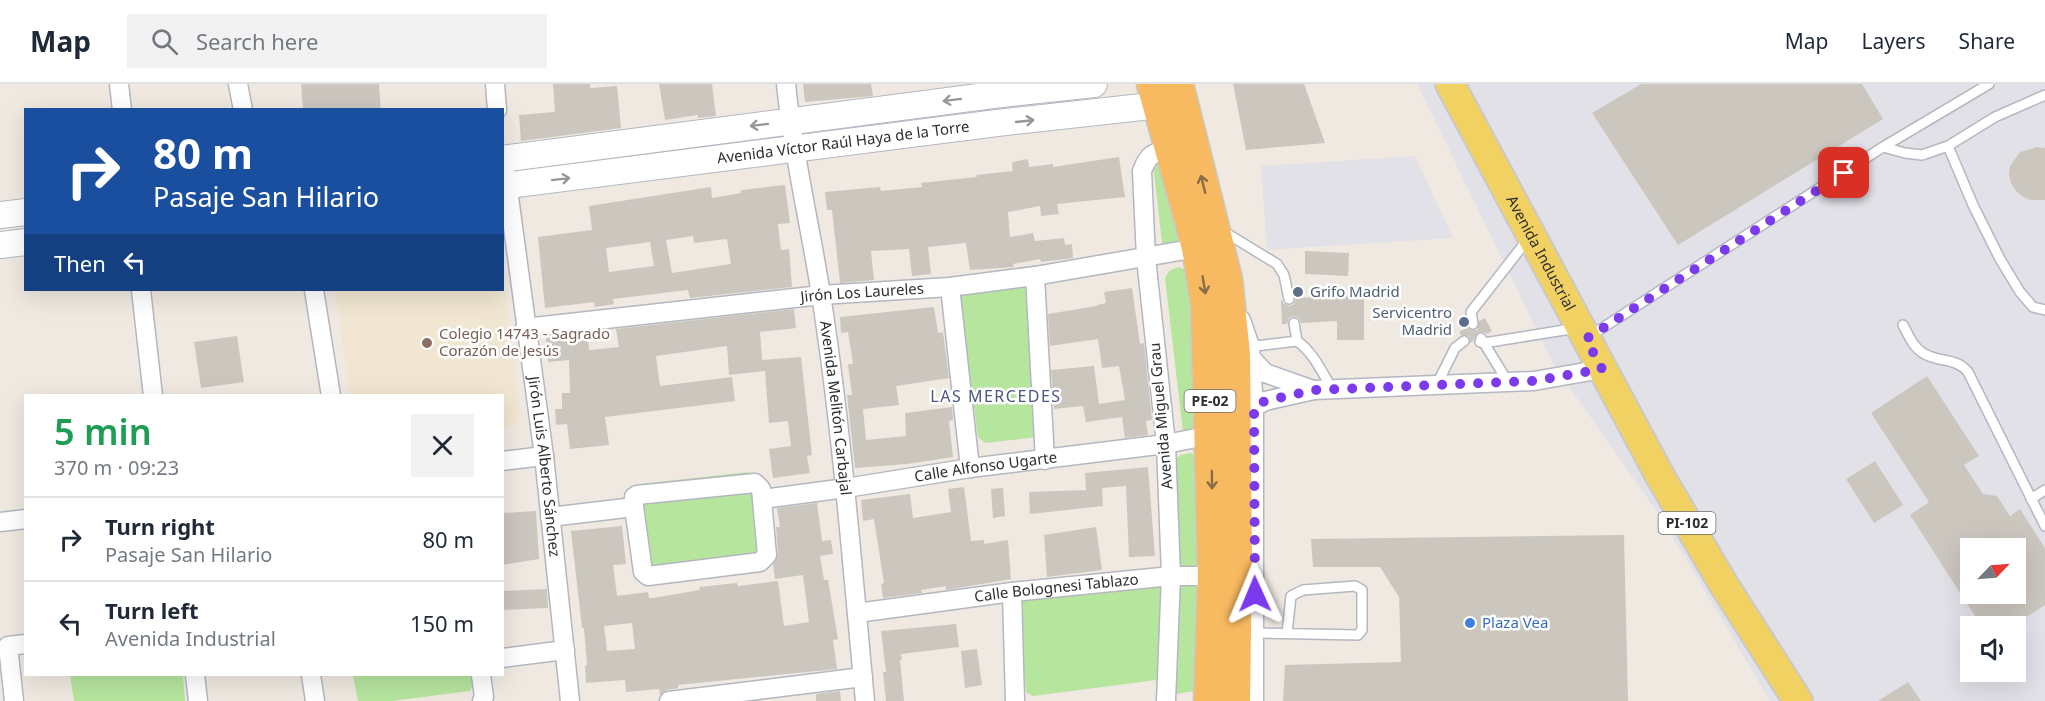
<!DOCTYPE html>
<html lang="en">
<head>
<meta charset="utf-8">
<style>
	:root { --surface:#fff; --page:#f2f2f3; --text:#1f2937; --muted:#747a83; --line:#e0e1e3 }
	body { margin:0; font-family:"Noto Sans",sans-serif; background:var(--page); color:var(--text); height:100vh; display:flex; flex-direction:column; font-size:22px; white-space:nowrap }
	* { box-sizing:border-box; margin:0 }
	p { font-size:20px; color:var(--muted) }
	.icon { flex:none; width:33px; height:33px; fill:none; stroke:currentColor; stroke-width:2; stroke-linecap:round; stroke-linejoin:round }
	.map { position:relative; flex:1; overflow:hidden }
	.drawer { position:absolute; left:24px; top:310px; width:480px; height:282px; display:flex; flex-direction:column; background:var(--surface); border-radius:0px; box-shadow:0 6px 24px #0002 }
	.drawer>* { flex:none }
	.guide { position:absolute; left:24px; top:24px; width:480px; height:183px; border-radius:0px; box-shadow:0 6px 24px #0002; background:#1a4fa0; color:#fff; overflow:hidden }
	.needle { width:39px; rotate:65deg }
	.buttons { position:absolute; left:1960px; top:454px; display:grid; gap:12px }
	.buttons a { display:grid; place-items:center; width:66px; height:66px; border-radius:0px; background:var(--surface); box-shadow:0 6px 24px #0002; font-size:30px }
	.pin { position:absolute; display:grid; place-items:center; width:51px; height:51px; color:#fff; margin:-26px; border-radius:12px; box-shadow:0 3px 9px #0006 }
	.me { position:absolute; width:66px; margin:-33px; rotate:359deg; stroke-linejoin:round; filter:drop-shadow(0 0 4px #0008) }
	.turn { display:flex; align-items:center; gap:21px; height:126px; padding:0 30px; font-size:27px }
	.turn .icon { width:78px; height:78px; stroke-width:2.5 }
	.turn b { display:block; font-size:42px; line-height:51px }
	.then { display:flex; align-items:center; height:57px; padding:0 30px; background:#0003; gap:12px; font-size:22px }
	.round { display:grid; place-items:center; flex:none; width:63px; height:63px; border-radius:0px; background:var(--page) }
	.overview { display:flex; align-items:center; justify-content:space-between; height:102px; padding:0 30px }
	h1 { font-size:36px; font-weight:600; line-height:45px; color:#1e9e55 }
	ul { padding:0; list-style:none }
	li { display:flex; align-items:center; gap:18px; height:84px; padding:0 30px; border-top:2px solid var(--line) }
	li div { flex:1 }
	li b { display:block; font-size:22px }
	li em { font-style:normal }
	header { display:flex; align-items:center; gap:36px; box-sizing:border-box; height:84px; padding:0 30px; background:var(--surface); border-bottom:2px solid var(--line) }
	header strong { font-size:28px }
	nav { display:flex; gap:33px; margin-inline-start:auto; font-size:21px }
	.search { width:420px; height:54px; background:var(--page); display:flex; align-items:center; gap:15px; box-sizing:border-box; padding:0 21px; border-radius:0px; color:var(--muted); font-size:22px }
	.map>svg:first-child { display:block }
	.industrial { fill:#e3e1e8; fill-rule:evenodd }
	.education { fill:#f0e6d1 }
	.green { fill:#b6e59e }
	.building { fill:#cbc7bf; fill-rule:evenodd }
	.lines { fill:none; stroke-linecap:round; stroke-linejoin:round }
	.service-casing { stroke:#b4b7c1; stroke-width:12 }
	.minor-casing { stroke:#b4b7c1; stroke-width:21 }
	.secondary-casing { stroke:#b4b7c1; stroke-width:28 }
	.primary-casing { stroke:#c9c9c9; stroke-width:32 }
	.trunk-casing { stroke:#c9c9c9; stroke-width:33 }
	.service { stroke:#fff; stroke-width:9 }
	.minor { stroke:#fff; stroke-width:18 }
	.secondary { stroke:#fff; stroke-width:26 }
	.primary { stroke:#f2d163; stroke-width:28 }
	.trunk { stroke:#f8ba60; stroke-width:30 }
	.oneway { stroke:#969696 }
	.oneway2 { stroke:#896d44 }
	.route { stroke:#7c3aed; stroke-width:10; stroke-dasharray:0 18 }
	.service-dot { fill:#5c6f8a; stroke:#fff; stroke-width:2 }
	.education-dot { fill:#8d6e63; stroke:#fff; stroke-width:2 }
	.shop-dot { fill:#3f7fe0; stroke:#fff; stroke-width:2 }
	.labels { text-anchor:middle; stroke-width:5; stroke-linejoin:round; paint-order:stroke }
	.shield { fill:#fff; stroke:#6d6d6d; stroke-width:1.5 }
	.shield-label { font-size:14px; font-weight:bold; fill:#2e2e2e }
	.street-label { font-size:15px; fill:#2e2e2e; stroke:#fff }
	.service-label { font-size:15px; fill:#4e5e75; stroke:#fff; text-anchor:start }
	.education-label { font-size:15px; fill:#785e54; stroke:#fff; text-anchor:start }
	.shop-label { font-size:15px; fill:#366cbe; stroke:#fff; text-anchor:start }
	.neighbourhood-label { font-size:16px; letter-spacing:1.5px; fill:#4d5680; stroke:#fff }
</style>
</head>
<body>
<header>
<strong>Map</strong>
<div class="search"><svg class="icon" aria-label="search" viewBox="0 0 24 24"><circle cx="10" cy="10" r="6"/><path d="M15 15l6 6"/></svg>Search here</div>
<nav><a>Map</a><a>Layers</a><a>Share</a></nav>
</header>
<div class="map">
<svg width="2045" height="617" viewBox="0 0 2045 617">
	<rect width="100%" height="100%" fill="#efe9e1"/>
	<!-- industrial -->
	<path class="industrial" d="M1417 0H2045V617H1770L1664 438 1554 281ZM1971 465H2016V510H1971ZM1971 543H2016V588H1971Z
		M1415 72 1453 154 1267 166 1261 82Z"/>
	<!-- education -->
	<path class="education" d="M503 185 520 333 515 341 503 343 502 312H350L335 206H502Z"/>
	<!-- green -->
	<path class="green" d="M1160 73 1185 160 1163 167 1153 80Z
		M1178 183 1187 186 1189 190 1203 346 1183 348 1165 194 1169 187Z
		M1025 201 1042 344 1037 353 985 359 978 353 959 212 965 205Z
		M1190 369 1198 373 1201 478C1191 486 1186 487 1175 481L1177 374 1181 371Z
		M749 388 759 469 650 482 640 400Z
		M1161 501 1164 595 1033 612 1026 608 1019 514Z
		M1180 501H1194L1201 508 1195 607 1176 610 1172 605 1175 505Z
		M70 591H183L185 617H74Z
		M353 591H472L473 601 470 607 392 617H358Z"/>
	<!-- building -->
	<path class="building" d="M301 0H379L381 26H303Z
		M553 0H590V4L617 2 621 44 521 57 519 31 555 28Z
		M659 0H712L716 32 698 34V31L665 36Z
		M803 0H871L873 12 805 18Z
		M1233 0H1304L1325 59 1246 66Z
		M1641 0H1862L1883 35 1678 161 1592 29Z
		M2037 63 2045 64V116H2031L2023 113 2016 107 2011 99 2009 91 2010 82 2020 68Z
		M1119 73 1125 113 1057 120 1059 130 1041 132 1040 122 1008 128 1010 153 1033 149 1035 157 1064 154 1065 161 1072 160 1073 174 1041 178 1040 175 1013 180 1014 183 970 186 966 159 928 163 931 190 912 192 909 165 871 167 874 196 840 199 832 126H827L825 108 880 103 881 107 922 103 921 99 977 93 976 91 1013 87 1012 78 1028 75 1029 83 1053 80V83Z
		M785 101 790 139 778 140 781 166 789 165 792 203 690 214 688 206 613 215 614 220 595 223 594 218 545 224 538 153 592 146 589 122 711 103 712 114 741 109V106ZM693 152 694 159 727 155 731 180 672 189 666 156ZM650 158 654 182 609 188 606 164Z
		M1305 167 1349 169 1348 192 1305 190Z
		M1132 204 1140 260 1144 259 1152 336 1146 337 1148 351 1125 354 1122 333 1086 338 1083 322 1054 325 1051 286 1094 282 1099 320 1125 316 1119 282 1102 284 1098 255 1050 262 1048 230 1097 222V221L1106 219 1104 208Z
		M1364 211V256H1337V237L1301 239 1299 234 1293 232 1289 234 1287 240H1282L1281 215 1284 220 1290 222 1294 220 1296 214Z
		M934 223 938 249 943 248 949 294 896 302 899 321 863 325 866 356 906 352 905 329 952 323 953 336 949 337 953 373 907 380 855 384 847 311H852L848 280H853L848 248 841 249 840 233Z
		M794 225 796 244 760 248 762 276 801 273 812 371 807 372 810 389 773 394 769 365 791 362 788 337 769 339 765 287 729 291 727 262 656 272 660 302 732 293 735 317 605 333 609 361 570 365 567 340 556 341 555 325H562V309H570L569 276 548 278 546 253 583 249 584 254H588L589 266 619 263 616 245Z
		M1485 234 1492 247 1487 250 1484 248H1478L1473 257 1470 259 1469 252 1461 251 1459 248 1467 243 1471 246H1477L1479 237Z
		M237 252 244 298 201 304 194 258Z
		M1927 292 1979 372 1964 381 1983 410 1997 412 2010 432 2020 425 2045 464V521L2011 543H1982L1910 431 1929 418 1871 329ZM1971 465H2016V510H1971Z
		M1875 377 1903 421 1874 439 1846 395Z
		M1148 383 1155 472 1129 473 1126 402 1102 404 1103 422 1030 430 1029 408 1086 406 1085 389Z
		M964 403 971 457 984 456V460L1008 456 1011 495 946 506V502L921 506 922 509 883 514 881 500 884 499 874 435 863 437 861 416 910 410 913 434 951 428 948 405Z
		M1003 404 1005 432 993 434 991 405Z
		M817 419 822 457 831 456 833 470 820 472 824 496H828L838 555 833 556 837 585 678 601V604L667 606 660 611 659 605 626 608 625 596 586 599 585 582 587 581 584 544H582L571 447 622 442 626 480 613 481 617 512 648 508 649 514H653L700 506 699 503 737 499 738 502 778 497 784 542 809 538 803 491 775 495 773 481 778 470 776 443H780L777 424ZM632 539 635 565 607 567 604 542Z
		M536 427 539 475 502 481V429Z
		M1096 443 1102 486 1047 493 1044 451Z
		M1624 451 1628 617H1283L1285 581 1401 578 1399 513 1380 483H1313L1311 455Z
		M547 505 548 524 502 526V507Z
		M956 540 959 563 901 570 902 576H900L904 617H886L883 588H886L881 547Z
		M977 565 982 601 965 604 961 567Z
		M1908 598 1921 617H1878Z
		M840 607 841 617H816V610Z"/>
	<g class="lines">
		<!-- service casing -->
		<g class="service-casing">
			<path id="service" d="M1948 62 1973 121 2000 175 2020 208 2033 223 2045 226
				M1883 63 1905 69 1922 71 1948 62 1995 33 2045 11
				M1223 147 1277 180 1284 191 1289 215
				M1473 240 1471 228 1528 155
				M1903 241C1909 252 1913 263 1923 269 1938 279 1956 273 1968 288L2045 442
				M1590 252 1883 63 1989 0
				M1481 254 1484 259 1577 244
				M1297 257C1313 268 1322 288 1332 305
				M1480 258 1484 259 1508 298
				M1248 263 1297 257 1294 239
				M1437 300 1455 264 1464 257
				M2031 415 2045 406
				M1255 549 1358 551 1362 546V506L1355 502 1303 506 1291 512 1287 549"/>
		</g>
		<!-- minor casing -->
		<g class="minor-casing">
			<g id="minor">
				<path d="M119 0 122 26"/>
				<path d="M238 0 243 26"/>
				<path d="M495 0 497 26"/>
				<path id="s1" d="M786 0C793 71 810 140 821 211 842 345 852 481 865 617"/>
				<path id="s2" d="M506 91 544 372 570 617"/>
				<path d="M1035 192 1045 376"/>
				<path d="M950 203 970 384"/>
				<path d="M141 206 153 312"/>
				<path d="M314 206 331 312"/>
				<path d="M1241 236 1250 262 1254 323V617"/>
				<path id="s3" d="M525 244 821 211 950 203 1035 192 1197 164"/>
				<path d="M1251 274 1265 289 1313 306"/>
				<path d="M1254 323 1265 317 1314 306 1534 297 1602 285"/>
				<path d="M502 377 544 372"/>
				<path d="M755 399 761 405 767 471 760 478 648 492 643 488 634 423V413L637 411Z"/>
				<path id="s4" d="M762 415 846 404 970 384 1166 360 1211 351"/>
				<path d="M550 433 634 423"/>
				<path d="M0 438 26 435"/>
				<path d="M1012 508 1015 617"/>
				<path id="s5" d="M857 529 1012 508 1171 492H1221"/>
				<path d="M502 574 565 566"/>
				<path d="M195 591 198 617"/>
				<path d="M311 591 315 617"/>
				<path d="M481 591 484 613 482 617"/>
				<path d="M14 617 8 562 26 560"/>
				<path d="M669 617 863 593"/>
				<path d="M1166 617 1171 492 1166 360 1146 174 1142 87C1149 69 1153 69 1171 64"/>
			</g>
		</g>
		<!-- secondary casing -->
		<g class="secondary-casing">
			<g id="secondary">
				<path d="M502 75 993 11 1094 0"/>
				<path id="s6" d="M502 102 997 39 1178 19"/>
				<path d="M0 131 26 128"/>
				<path d="M0 161 26 158"/>
			</g>
		</g>
		<!-- primary casing -->
		<g class="primary-casing">
			<g id="primary">
				<path id="s7" d="M1450 0 1660 392 1724 501 1798 617"/>
			</g>
		</g>
		<!-- trunk casing -->
		<g class="trunk-casing">
			<path id="trunk" d="M1152 0 1189 133 1197 164 1206 219 1213 491 1209 617
				M1178 0 1227 195 1235 270 1237 477 1235 617"/>
		</g>
		<!-- service -->
		<use href="#service" class="service"/>
		<!-- minor -->
		<use href="#minor" class="minor"/>
		<!-- secondary -->
		<use href="#secondary" class="secondary"/>
		<!-- primary -->
		<use href="#primary" class="primary"/>
		<!-- trunk -->
		<use href="#trunk" class="trunk"/>
	</g>
	<!-- one-way arrows -->
	<defs><path id="oneway-shaft" d="M-6 0H5M1.5-3L5.5 0L1.5 3" fill="none" stroke-width="1.6" stroke-linecap="round" stroke-linejoin="round" transform="scale(1.5)"/></defs>
	<g class="oneway">
		<use href="#oneway-shaft" transform="translate(952 16) rotate(173)"/>
		<use href="#oneway-shaft" transform="translate(1025 37) rotate(-6)"/>
		<use href="#oneway-shaft" transform="translate(759 41) rotate(173)"/>
		<use href="#oneway-shaft" transform="translate(561 95) rotate(-7)"/>
	</g>
	<g class="oneway2">
		<use href="#oneway-shaft" transform="translate(1203 100) rotate(-104)"/>
		<use href="#oneway-shaft" transform="translate(1204 201) rotate(81)"/>
		<use href="#oneway-shaft" transform="translate(1212 396) rotate(89)"/>
	</g>
	<g class="lines">
		<!-- route -->
		<path class="route" d="M1255 510 1254 323 1265 317 1314 306 1534 297 1602 285 1586 255 1844 89"/>
	</g>
	<!-- markers -->
	<g class="service-dot">
		<circle cx="1298" cy="208" r="6"/>
		<circle cx="1464" cy="238" r="6"/>
	</g>
	<circle class="education-dot" cx="427" cy="259" r="6"/>
	<circle class="shop-dot" cx="1470" cy="539" r="6"/>
	<g class="labels">
		<!-- shield labels -->
		<g class="shield">
			<rect x="1184.5" y="306" width="51" height="22" rx="4.5"/>
			<rect x="1658.5" y="428" width="57" height="22" rx="4.5"/>
		</g>
		<g class="shield-label">
			<text x="1210" y="322">PE-02</text>
			<text x="1687" y="444">PI-102</text>
		</g>
		<!-- street labels -->
		<g class="street-label">
			<text dy="5" stroke="none"><textPath href="#s6" startOffset="344">Avenida Víctor Raúl Haya de la Torre</textPath></text>
			<text dy="5" stroke="none"><textPath href="#s7" startOffset="192">Avenida Industrial</textPath></text>
			<text dy="5" stroke="none"><textPath href="#s3" startOffset="339">Jirón Los Laureles</textPath></text>
			<text dy="5" stroke="none"><textPath href="#s1" startOffset="328">Avenida Melitón Carbajal</textPath></text>
			<text transform="translate(1161 332) rotate(-95)" y="5">Avenida Miguel Grau</text>
			<text dy="5" stroke="none"><textPath href="#s2" startOffset="294">Jirón Luis Alberto Sánchez</textPath></text>
			<text dy="5" stroke="none"><textPath href="#s4" startOffset="226">Calle Alfonso Ugarte</textPath></text>
			<text dy="5" stroke="none"><textPath href="#s5" startOffset="201">Calle Bolognesi Tablazo</textPath></text>
		</g>
		<!-- service labels -->
		<g class="service-label">
			<text x="1310" y="213">Grifo Madrid</text>
			<text x="1452" y="234" text-anchor="end">Servicentro<tspan x="1452" dy="17">Madrid</tspan></text>
		</g>
		<!-- education labels -->
		<g class="education-label">
			<text x="439" y="255">Colegio 14743 - Sagrado<tspan x="439" dy="17">Corazón de Jesús</tspan></text>
		</g>
		<!-- shop labels -->
		<g class="shop-label">
			<text x="1482" y="544">Plaza Vea</text>
		</g>
		<!-- neighbourhood labels -->
		<g class="neighbourhood-label">
			<text x="996" y="318">LAS MERCEDES</text>
		</g>
	</g>
</svg>
<div class="buttons">
<a><svg class="needle" viewBox="-14 -14 28 28"><path d="M0-13l5 13h-10z" fill="#e53935"/><path d="M0 13l5-13h-10z" fill="#747a83"/></svg></a>
<a><svg class="icon" aria-label="sound" viewBox="0 0 24 24"><path d="M4 9h4l5-4v14l-5-4H4zM17 9q2 3 0 6"/></svg></a>
</div>
<div class="pin" style="left:1844px;top:89px;background:#d93025"><svg class="icon" aria-label="arrive" viewBox="0 0 24 24"><path d="M6 21V4h12l-3 4 3 4H6"/></svg></div>
<svg class="me" style="left:1255px;top:510px" viewBox="-20 -20 40 40"><path d="M0-17L14 15 0 8-14 15z" fill="#7c3aed" stroke="#fff" stroke-width="4"/></svg>
<div class="guide">
<div class="turn"><svg class="icon" aria-label="right" viewBox="0 0 24 24"><path d="M7 20v-9h11M14 6l5 5-5 5"/></svg><div><b>80 m</b>Pasaje San Hilario</div></div>
<div class="then">Then<svg class="icon" aria-label="left" viewBox="0 0 24 24"><path d="M17 20v-9H6M10 6l-5 5 5 5"/></svg></div>
</div>
<section class="drawer">
<div class="overview"><div><h1>5 min</h1><p>370 m · 09:23</p></div><a class="round"><svg class="icon" aria-label="close" viewBox="0 0 24 24"><path d="M6 6l12 12M18 6L6 18"/></svg></a></div>
<ul>
<li><svg class="icon" aria-label="right" viewBox="0 0 24 24"><path d="M7 20v-9h11M14 6l5 5-5 5"/></svg><div><b>Turn right</b><p>Pasaje San Hilario</p></div><em>80 m</em></li>
<li><svg class="icon" aria-label="left" viewBox="0 0 24 24"><path d="M17 20v-9H6M10 6l-5 5 5 5"/></svg><div><b>Turn left</b><p>Avenida Industrial</p></div><em>150 m</em></li>
</ul>
</section>
</div>
</body>
</html>
